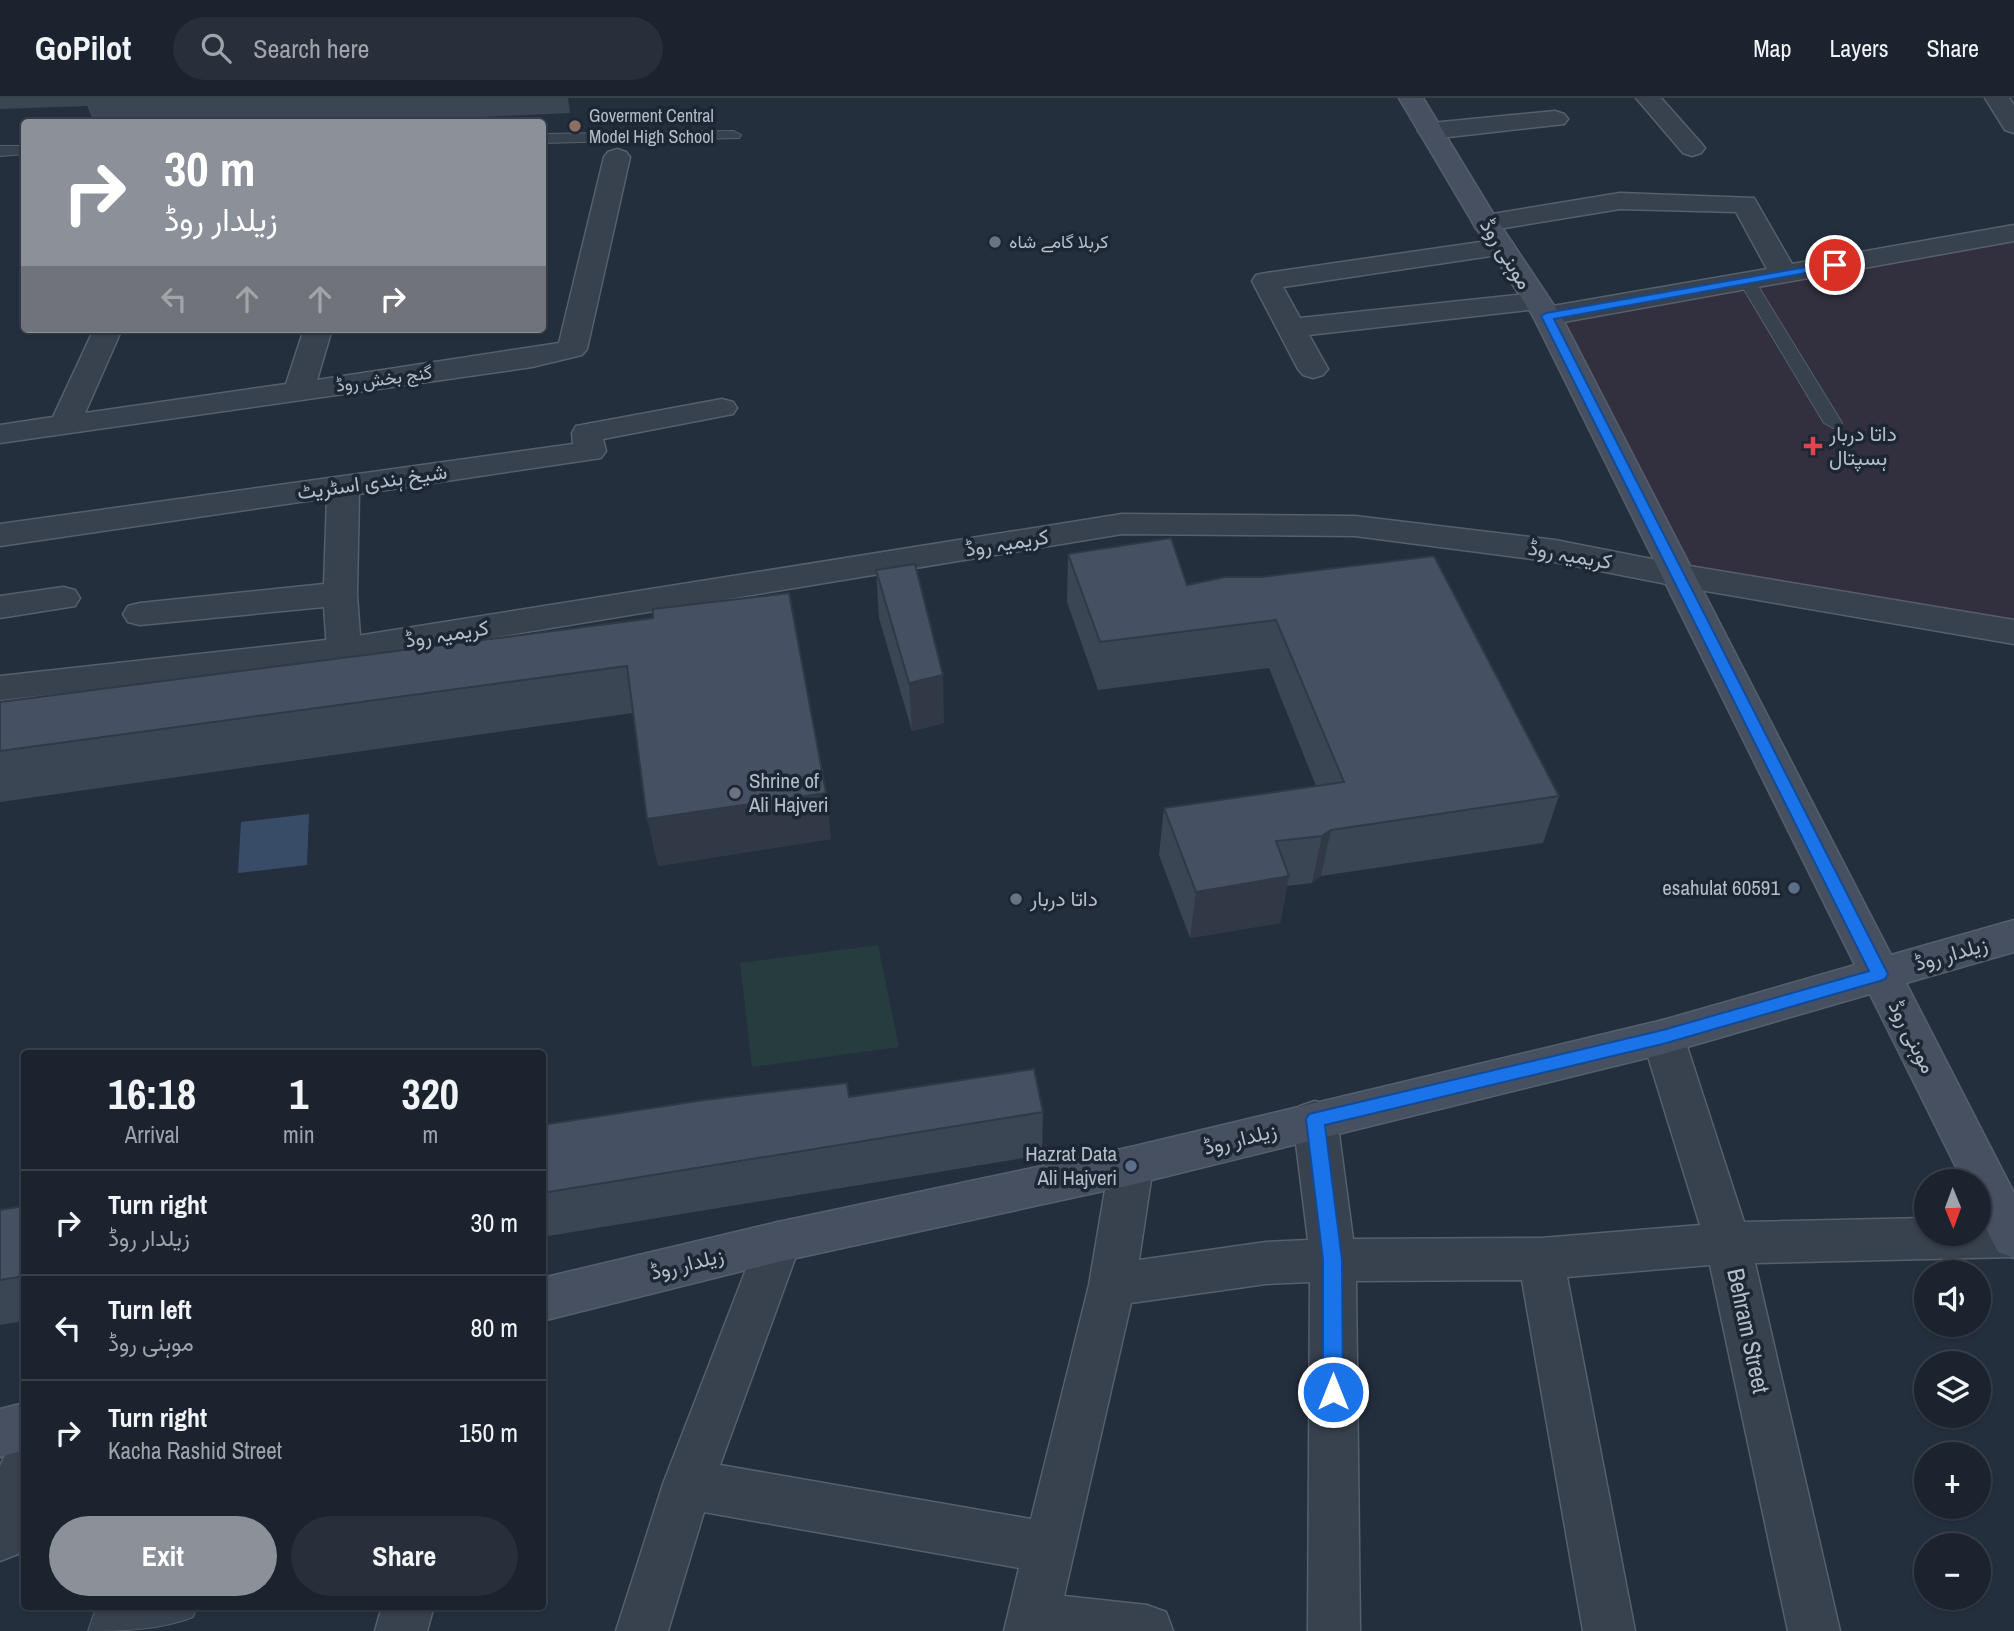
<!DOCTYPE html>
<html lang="en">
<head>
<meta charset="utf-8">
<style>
	:root { --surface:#1b232e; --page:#282f3a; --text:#f1f3f6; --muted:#a0a4aa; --line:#39404a; --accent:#8c9099 }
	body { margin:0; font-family:"Archivo Narrow",Vazirmatn,sans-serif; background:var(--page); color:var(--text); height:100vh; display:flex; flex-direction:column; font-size:26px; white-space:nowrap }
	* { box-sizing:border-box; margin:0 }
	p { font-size:23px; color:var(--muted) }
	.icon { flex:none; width:38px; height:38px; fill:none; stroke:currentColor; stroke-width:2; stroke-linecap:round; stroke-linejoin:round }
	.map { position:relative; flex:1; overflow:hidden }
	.side { position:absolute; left:21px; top:952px; width:525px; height:560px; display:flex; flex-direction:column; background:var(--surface); border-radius:7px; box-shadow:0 2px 5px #0004,0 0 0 2px var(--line) }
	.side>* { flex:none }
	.hud { position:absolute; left:21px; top:21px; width:525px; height:214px; border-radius:7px; box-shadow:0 2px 5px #0004,0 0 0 2px var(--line); background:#8c9099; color:#fff; overflow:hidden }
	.needle { width:46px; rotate:179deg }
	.fabs { position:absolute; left:1914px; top:1071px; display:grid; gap:14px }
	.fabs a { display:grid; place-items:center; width:77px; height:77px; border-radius:50%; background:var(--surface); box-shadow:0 2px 5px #0004,0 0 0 2px var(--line); font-size:35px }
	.pin { position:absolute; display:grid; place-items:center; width:60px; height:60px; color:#fff; margin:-30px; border:4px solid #fff; border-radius:50%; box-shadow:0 2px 7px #0007 }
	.me { position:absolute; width:77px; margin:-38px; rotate:0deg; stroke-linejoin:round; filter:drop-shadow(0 0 5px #0008) }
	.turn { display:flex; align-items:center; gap:24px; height:147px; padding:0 28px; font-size:32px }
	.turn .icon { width:91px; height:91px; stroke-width:2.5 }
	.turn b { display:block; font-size:49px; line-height:60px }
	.lanes { display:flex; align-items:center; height:66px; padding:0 28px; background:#0003; justify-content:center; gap:35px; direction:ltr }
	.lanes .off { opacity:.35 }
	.eta { display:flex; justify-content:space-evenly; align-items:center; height:119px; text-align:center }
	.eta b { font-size:42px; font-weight:700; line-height:49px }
	.button { display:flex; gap:14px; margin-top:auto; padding:14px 28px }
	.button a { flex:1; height:80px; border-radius:42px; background:var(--accent); color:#fff; font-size:28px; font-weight:700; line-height:80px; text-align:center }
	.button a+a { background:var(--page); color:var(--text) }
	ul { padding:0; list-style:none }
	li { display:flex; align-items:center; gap:21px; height:105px; padding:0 28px; border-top:2px solid var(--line) }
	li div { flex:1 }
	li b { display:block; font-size:26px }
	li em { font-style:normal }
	header { display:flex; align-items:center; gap:42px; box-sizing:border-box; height:98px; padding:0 35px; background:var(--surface); border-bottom:2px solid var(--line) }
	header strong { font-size:33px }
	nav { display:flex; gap:38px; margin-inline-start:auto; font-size:24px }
	.search { width:490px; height:63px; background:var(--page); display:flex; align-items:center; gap:18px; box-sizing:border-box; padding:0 24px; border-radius:38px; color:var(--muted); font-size:26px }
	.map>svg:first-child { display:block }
	.medical { fill:#32303f }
	.green { fill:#263c3f }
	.water { fill:#394c67 }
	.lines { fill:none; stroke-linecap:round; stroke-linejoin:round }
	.service-casing { stroke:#565f6c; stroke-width:2 }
	.minor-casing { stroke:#565f6c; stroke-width:3 }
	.tertiary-casing { stroke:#565f6c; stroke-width:3 }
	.secondary-casing { stroke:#565f6c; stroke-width:3 }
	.service { fill:#38414e; fill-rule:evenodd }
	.minor { fill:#38414e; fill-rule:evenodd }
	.tertiary { fill:#38414e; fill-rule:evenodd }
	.secondary { fill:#465061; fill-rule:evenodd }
	.wall { fill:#3b4654 }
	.shaded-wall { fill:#303945 }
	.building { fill:#455162; stroke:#303945; stroke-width:2 }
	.route { fill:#1a73e8; stroke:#114b97; stroke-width:2 }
	.education-dot { fill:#8d6e63; stroke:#1d2633; stroke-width:2.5 }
	.worship-dot { fill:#6b7280; stroke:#1d2633; stroke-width:2.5 }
	.health-dot { fill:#e0444e; stroke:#1d2633; stroke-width:2.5 }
	.service-dot { fill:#5c6f8a; stroke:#1d2633; stroke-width:2.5 }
	.labels { text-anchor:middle; stroke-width:7; stroke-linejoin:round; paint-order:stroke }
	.far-poi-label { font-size:18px; fill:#b4bcc9; stroke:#1d2633; text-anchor:start }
	.far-street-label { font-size:18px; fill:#b4bcc9; stroke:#1d2633 }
	.street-label { font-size:21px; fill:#b4bcc9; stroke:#1d2633 }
	.poi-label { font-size:21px; fill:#b4bcc9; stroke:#1d2633; text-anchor:start }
	.near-street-label { font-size:24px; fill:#b4bcc9; stroke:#1d2633 }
</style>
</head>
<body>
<header>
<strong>GoPilot</strong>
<div class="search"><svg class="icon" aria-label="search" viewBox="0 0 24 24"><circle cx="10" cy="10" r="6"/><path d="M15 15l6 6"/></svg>Search here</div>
<nav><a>Map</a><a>Layers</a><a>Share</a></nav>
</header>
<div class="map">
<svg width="2014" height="1533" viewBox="0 0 2014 1533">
	<rect width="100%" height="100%" fill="#242f3e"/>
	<!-- medical -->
	<path class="medical" d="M2014 135V534L1677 477 1547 218Z"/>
	<!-- green -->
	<path class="green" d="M878 847 899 949 752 969 740 865Z"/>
	<!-- water -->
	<path class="water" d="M309 716 307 767 238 775 241 724Z"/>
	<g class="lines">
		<!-- service casing -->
		<g class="service-casing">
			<path id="service" d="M734 33 741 37 739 40 542 45V36Z
				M0 48H24V56L0 58Z
				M1747 178 1755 183 1842 325 1839 329 1833 330 1824 325 1739 183Z
				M100 1508H197L193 1519C160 1532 122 1533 88 1533L96 1510Z"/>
		</g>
		<!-- minor casing -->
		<g class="minor-casing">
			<path id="minor" d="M1636 0H1661L1701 45 1705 50 1701 55 1692 58 1683 55Z
				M1985 0H2009L2014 7V35L2005 32Z
				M1555 13 1564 16 1568 21 1564 26 1431 41 1422 38 1418 33 1422 28 1431 25Z
				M617 51 626 54 630 59 587 251 582 257 532 269 0 345V327L53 319 94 231H122L85 315 286 286 304 231H332L317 282 559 245 604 59 608 54Z
				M1620 95 1754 100 1792 166 2014 127V143L1547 227 1537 224 1533 218 1537 212 1547 209 1767 171 1736 114 1620 111 1486 133 1476 131 1473 125 1476 119 1486 117Z
				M1501 141 1511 143 1515 149 1511 155 1283 189 1300 220 1536 195 1546 197 1550 203 1546 209 1536 211 1309 237 1328 271 1323 277 1313 280 1303 277 1298 271 1252 183 1256 177 1266 175Z
				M722 301 733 304 737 310 733 316 603 341 606 353 601 360 359 396 357 496 361 552 356 560 344 564 332 560 327 552 324 509 140 527 128 524 123 516 128 508 140 505 324 486 327 400 0 448V426L573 346 572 335 576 328Z
				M63 489 75 492 80 500 75 508 0 520V498Z
				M1663 922 1678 927 1684 939 1744 1124 1927 1120V1136H1979V1119H2014V1159L1755 1165 1840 1533H1788L1710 1167 1567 1179 1635 1533H1583L1522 1182 1356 1183 1360 1533H1308L1310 1184 1266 1186 1131 1205 1064 1498 1147 1507 1166 1514 1173 1533H1004L1019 1470 704 1414 668 1533H616L663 1386 762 1130 778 1124 794 1130 801 1144 720 1367 1031 1421 1089 1187 1109 1068 1115 1054 1131 1049 1147 1054 1153 1068 1139 1162 1266 1144 1308 1142 1293 1021 1300 1008 1315 1003 1330 1008 1337 1021 1353 1141 1541 1140 1700 1127 1642 939 1648 927Z
				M24 1346V1440L18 1456 0 1463V1368L7 1353Z
				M382 1508H434L427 1533H375Z"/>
		</g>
		<!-- tertiary casing -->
		<g class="tertiary-casing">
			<path id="tertiary" d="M1122 416 1355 418 1555 442 1677 466 2014 522V546L1677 488 1555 464 1355 438 1122 436 344 564 0 602V578L344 540Z"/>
		</g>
		<!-- secondary casing -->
		<g class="secondary-casing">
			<path id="secondary" d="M1399 0H1423L1499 125 1561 218 1891 857 2014 822V854L1906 885 2014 1095V1160L1998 1154 1979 1117V1083H1963L1870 896 1663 956 1131 1087 778 1164 542 1223V1180L778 1124 1131 1049 1663 922 1855 867 1533 218 1473 125Z
				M24 1305V1352L0 1359V1311Z"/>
		</g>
		<!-- service -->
		<use href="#service" class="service"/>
		<!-- minor -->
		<use href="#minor" class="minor"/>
		<!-- tertiary -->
		<use href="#tertiary" class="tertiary"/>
		<!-- secondary -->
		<use href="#secondary" class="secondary"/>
	</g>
	<!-- wall -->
	<path class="wall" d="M0 0H568L570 15 378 24H341V23L307 24H94L87 8 0 11Z
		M1068 456 1187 487 1225 479 1559 698 1543 745 1321 778 1312 785 1287 788 1280 825 1190 840 1159 757 1164 710 1316 688 1269 570 1098 592 1067 504Z
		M876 472 944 625 912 633 879 520Z
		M653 520 826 695 831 741 658 768 633 615 0 704V604Z
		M849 999 1043 1014 1042 1057 542 1139V1027Z
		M24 1108V1223L0 1227V1112Z"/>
	<!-- shaded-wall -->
	<path class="shaded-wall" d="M943 577 944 625 912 633 909 585Z
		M826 695 831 741 658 768 647 721Z
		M1331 732 1321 778 1312 785 1322 738Z
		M1289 778 1280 825 1190 840 1196 794Z"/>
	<!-- building -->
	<path class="building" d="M1171 440 1187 487 1225 479H1261L1434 458 1559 698 1331 732 1322 738 1276 743 1289 778 1196 794 1164 710 1344 684 1276 522 1100 544 1068 456Z
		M915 466 943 577 909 585 876 472Z
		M789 495 826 695 647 721 627 568 0 653V604L653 520V511Z
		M1034 971 1043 1014 542 1095V1027L704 1002 847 985 849 999Z
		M24 1108V1178L0 1182V1112Z"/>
	<!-- route -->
	<path class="route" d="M1835 164 1839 165V169L1554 221 1888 876 1885 881 1880 883 1663 946 1325 1027 1342 1162 1343 1294 1340 1301 1333 1304 1326 1301 1323 1294V1162L1306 1021 1309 1016 1663 932 1869 873 1541 218 1546 215Z"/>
	<!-- markers -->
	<circle class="education-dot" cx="575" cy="28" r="7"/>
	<g class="worship-dot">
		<circle cx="995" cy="144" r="7"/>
		<circle cx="735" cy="695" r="7"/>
		<circle cx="1016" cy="801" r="7"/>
	</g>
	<path class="health-dot" d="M1809.5 337.5h7v7h7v7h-7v7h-7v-7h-7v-7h7z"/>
	<g class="service-dot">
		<circle cx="1794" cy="790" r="7"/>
		<circle cx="1131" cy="1068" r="7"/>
	</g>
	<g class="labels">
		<!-- far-poi labels -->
		<g class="far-poi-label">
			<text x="589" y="24">Goverment Central<tspan x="589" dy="21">Model High School</tspan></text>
			<text x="1009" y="150">کربلا گامے شاہ</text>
		</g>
		<!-- far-street labels -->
		<g class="far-street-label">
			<text transform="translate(384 281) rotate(-8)" y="6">گنج بخش روڈ</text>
		</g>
		<!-- street labels -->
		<g class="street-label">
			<text transform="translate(1506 156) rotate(58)" y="7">موہنی روڈ</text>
			<text transform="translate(372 384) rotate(-8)" y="7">شیخ ہندی اسٹریٹ</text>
			<text transform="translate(1007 445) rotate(-9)" y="7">کریمیہ روڈ</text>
			<text transform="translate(1570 457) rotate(10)" y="7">کریمیہ روڈ</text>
			<text transform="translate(447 536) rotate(-9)" y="7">کریمیہ روڈ</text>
			<text transform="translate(1951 856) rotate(-16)" y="7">زیلدار روڈ</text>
			<text transform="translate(1912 939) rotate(63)" y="7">موہنی روڈ</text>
			<text transform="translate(1240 1041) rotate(-14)" y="7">زیلدار روڈ</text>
			<text transform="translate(687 1166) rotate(-14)" y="7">زیلدار روڈ</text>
		</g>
		<!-- poi labels -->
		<g class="poi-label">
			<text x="1829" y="343">داتا دربار<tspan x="1829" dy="24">ہسپتال</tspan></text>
			<text x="749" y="690">Shrine of<tspan x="749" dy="24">Ali Hajveri</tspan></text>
			<text x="1780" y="797" text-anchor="end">esahulat 60591</text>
			<text x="1030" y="808">داتا دربار</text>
			<text x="1117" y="1063" text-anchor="end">Hazrat Data<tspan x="1117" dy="24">Ali Hajveri</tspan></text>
		</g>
		<!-- near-street labels -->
		<g class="near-street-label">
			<text transform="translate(1748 1233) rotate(78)" y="8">Behram Street</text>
		</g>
	</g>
</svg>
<div class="fabs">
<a><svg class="needle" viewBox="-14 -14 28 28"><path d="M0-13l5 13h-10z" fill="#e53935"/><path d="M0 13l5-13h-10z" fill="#a0a4aa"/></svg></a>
<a><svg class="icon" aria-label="sound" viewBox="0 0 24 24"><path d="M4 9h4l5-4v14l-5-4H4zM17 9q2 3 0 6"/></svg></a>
<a><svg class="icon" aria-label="layers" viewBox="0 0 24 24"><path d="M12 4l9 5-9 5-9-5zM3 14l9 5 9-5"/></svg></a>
<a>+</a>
<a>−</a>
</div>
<div class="pin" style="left:1835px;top:167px;background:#d93025"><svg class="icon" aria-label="arrive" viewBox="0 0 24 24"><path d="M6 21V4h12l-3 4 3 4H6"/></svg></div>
<svg class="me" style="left:1333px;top:1294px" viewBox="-20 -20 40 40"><circle r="17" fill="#1a73e8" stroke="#fff" stroke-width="3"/><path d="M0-11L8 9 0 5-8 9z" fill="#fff"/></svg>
<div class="hud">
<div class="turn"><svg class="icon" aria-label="right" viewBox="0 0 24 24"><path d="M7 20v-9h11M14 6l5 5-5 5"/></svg><div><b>30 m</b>زیلدار روڈ</div></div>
<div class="lanes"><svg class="icon off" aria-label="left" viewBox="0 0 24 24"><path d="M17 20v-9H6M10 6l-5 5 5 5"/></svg><svg class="icon off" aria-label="ahead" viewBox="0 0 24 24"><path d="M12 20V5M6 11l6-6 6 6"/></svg><svg class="icon off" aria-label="ahead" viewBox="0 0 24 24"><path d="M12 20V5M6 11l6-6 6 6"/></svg><svg class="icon" aria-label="right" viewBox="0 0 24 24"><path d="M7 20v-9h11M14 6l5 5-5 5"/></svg></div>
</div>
<section class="side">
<div class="eta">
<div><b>16:18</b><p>Arrival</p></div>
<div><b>1</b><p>min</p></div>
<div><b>320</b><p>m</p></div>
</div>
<ul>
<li><svg class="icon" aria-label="right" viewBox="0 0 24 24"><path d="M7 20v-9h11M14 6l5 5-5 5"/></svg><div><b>Turn right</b><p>زیلدار روڈ</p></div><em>30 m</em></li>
<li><svg class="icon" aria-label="left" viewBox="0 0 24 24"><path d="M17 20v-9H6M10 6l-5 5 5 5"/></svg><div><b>Turn left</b><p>موہنی روڈ</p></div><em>80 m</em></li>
<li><svg class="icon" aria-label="right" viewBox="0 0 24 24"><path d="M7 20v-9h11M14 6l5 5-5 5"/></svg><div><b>Turn right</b><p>Kacha Rashid Street</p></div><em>150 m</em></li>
</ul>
<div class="button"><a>Exit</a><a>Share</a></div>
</section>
</div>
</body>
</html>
